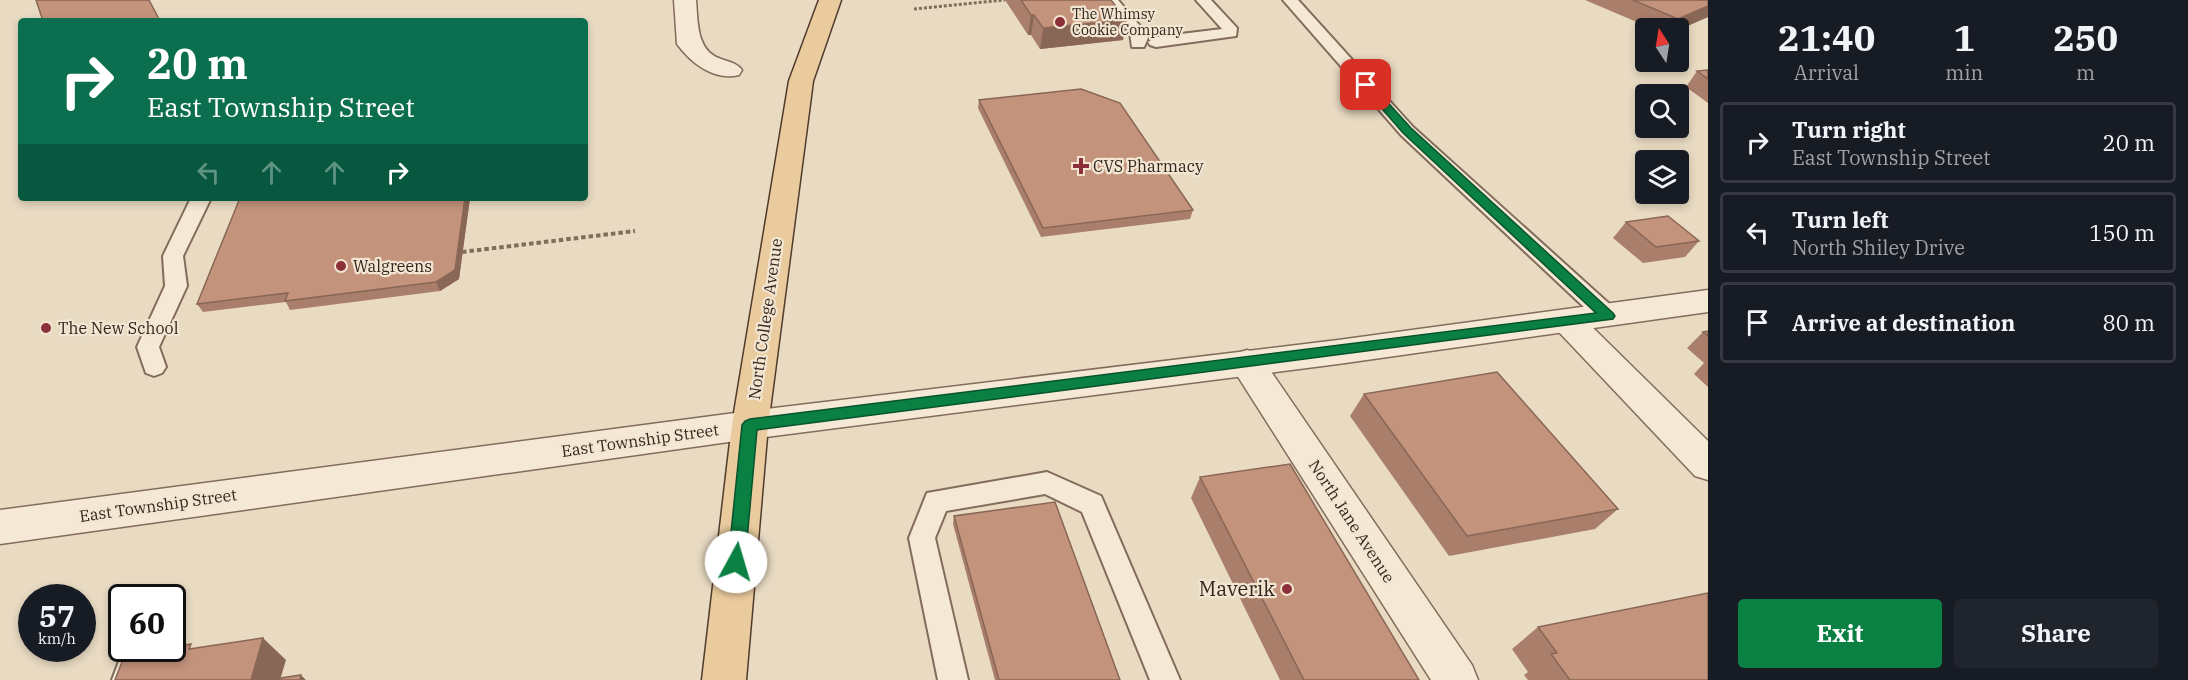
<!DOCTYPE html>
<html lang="en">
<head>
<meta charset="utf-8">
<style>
	:root { --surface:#171b24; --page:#20242c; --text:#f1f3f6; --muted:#9ea1a6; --line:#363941; --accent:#0b8043 }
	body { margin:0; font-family:"IBM Plex Serif",serif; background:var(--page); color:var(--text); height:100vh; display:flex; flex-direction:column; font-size:22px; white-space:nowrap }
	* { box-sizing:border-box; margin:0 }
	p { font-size:20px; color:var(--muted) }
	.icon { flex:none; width:33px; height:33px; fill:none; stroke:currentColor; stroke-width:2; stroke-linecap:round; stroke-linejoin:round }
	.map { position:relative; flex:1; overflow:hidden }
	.side { display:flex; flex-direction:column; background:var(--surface); width:480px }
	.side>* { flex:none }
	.top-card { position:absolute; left:18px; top:18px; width:570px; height:183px; border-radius:6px; box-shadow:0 3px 9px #0003; background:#0b6e4f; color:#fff; overflow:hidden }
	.needle { width:39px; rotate:348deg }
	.tools { position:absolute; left:1635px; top:18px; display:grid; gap:12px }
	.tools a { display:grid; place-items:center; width:54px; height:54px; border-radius:6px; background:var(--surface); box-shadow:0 3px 9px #0003; font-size:30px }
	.speed { position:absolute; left:18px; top:584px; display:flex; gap:12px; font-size:30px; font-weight:700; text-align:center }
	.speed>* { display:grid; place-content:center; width:78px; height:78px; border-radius:50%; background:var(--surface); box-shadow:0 3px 9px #0003; line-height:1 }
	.speed small { font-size:15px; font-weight:400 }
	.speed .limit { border:3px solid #111; border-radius:9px; background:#fff; color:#111 }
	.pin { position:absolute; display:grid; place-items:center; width:51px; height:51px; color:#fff; margin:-26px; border-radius:12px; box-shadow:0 3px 9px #0006 }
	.me { position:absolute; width:66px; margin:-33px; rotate:6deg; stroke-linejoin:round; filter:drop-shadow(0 0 4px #0008) }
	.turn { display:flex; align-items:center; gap:21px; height:126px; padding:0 30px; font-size:27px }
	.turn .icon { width:78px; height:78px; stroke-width:2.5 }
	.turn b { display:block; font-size:42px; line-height:51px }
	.lanes { display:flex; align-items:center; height:57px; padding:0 30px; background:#0003; justify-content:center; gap:30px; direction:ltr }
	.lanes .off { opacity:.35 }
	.eta { display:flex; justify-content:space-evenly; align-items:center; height:102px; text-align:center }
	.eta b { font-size:36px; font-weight:700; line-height:42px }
	.action { display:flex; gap:12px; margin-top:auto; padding:12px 30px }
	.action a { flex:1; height:69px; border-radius:6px; background:var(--accent); color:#fff; font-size:24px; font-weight:700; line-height:69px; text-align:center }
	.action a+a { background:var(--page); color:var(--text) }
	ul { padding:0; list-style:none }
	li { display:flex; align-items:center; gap:18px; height:81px; margin:0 12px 9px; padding:0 18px; border:3px solid var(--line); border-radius:6px }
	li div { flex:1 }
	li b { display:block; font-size:22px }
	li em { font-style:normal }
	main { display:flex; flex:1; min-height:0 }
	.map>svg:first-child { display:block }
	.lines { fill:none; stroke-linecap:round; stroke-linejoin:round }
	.service-casing { stroke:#826c5b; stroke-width:4 }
	.minor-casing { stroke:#826c5b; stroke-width:3 }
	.tertiary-casing { stroke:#826c5b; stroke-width:3 }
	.primary-casing { stroke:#503b2f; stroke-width:3 }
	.path-far1 { stroke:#826c5b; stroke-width:3; stroke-dasharray:3 2; stroke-linecap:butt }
	.path { stroke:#826c5b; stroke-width:4; stroke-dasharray:4.5 3; stroke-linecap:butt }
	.service { fill:#f5e8d4; fill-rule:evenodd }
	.minor { fill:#f5e8d4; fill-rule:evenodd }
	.tertiary { fill:#f5e8d4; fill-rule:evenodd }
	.primary { fill:#eacb9d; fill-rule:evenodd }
	.wall { fill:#a97e6a }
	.shaded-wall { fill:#896756 }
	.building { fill:#c4937b; stroke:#896756; stroke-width:1.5 }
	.route { fill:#0b8043; stroke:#07532c; stroke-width:1.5 }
	.poi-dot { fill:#8b3039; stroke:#f2e5d1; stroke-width:2 }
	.labels { text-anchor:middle; stroke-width:4.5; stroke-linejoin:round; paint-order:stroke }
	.far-poi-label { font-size:14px; fill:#33261e; stroke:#f2e5d1; text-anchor:start }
	.poi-label { font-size:16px; fill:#33261e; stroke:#f2e5d1; text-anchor:start }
	.street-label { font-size:16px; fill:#33261e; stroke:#f2e5d1 }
	.near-poi-label { font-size:20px; fill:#33261e; stroke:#f2e5d1; text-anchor:end }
</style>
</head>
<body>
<main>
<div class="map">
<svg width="1708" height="680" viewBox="0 0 1708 680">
	<rect width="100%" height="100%" fill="#e9dac2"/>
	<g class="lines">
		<!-- service casing -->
		<g class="service-casing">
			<path id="service" d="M1103 0H1118L1145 32 1148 38 1144 47H1132L1130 33Z
				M1196 0H1211L1237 28 1236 36 1156 47 1150 45 1148 42 1156 37 1222 29Z
				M1283 0H1298L1413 127 1616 310 1619 316 1616 322 1608 324 1600 322 1401 135Z
				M191 198H211L183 256 187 286 159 347 166 367 162 373 154 376 146 373 137 347 165 286 163 256Z
				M1047 472 1101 496 1180 680H1150L1082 512 1045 494 946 511 935 538 968 680H938L909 538 927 493Z
				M124 648H154L142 680H112Z"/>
		</g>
		<!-- minor casing -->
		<g class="minor-casing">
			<path id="minor" d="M674 0H696C698 22 696 51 721 59 729 62 737 63 742 70L739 75C714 81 691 63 677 44Z
				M1568 310 1579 314 1708 441V480L1695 476 1557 330 1552 322 1557 314Z
				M1247 350 1259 354 1472 665 1478 680H1431L1235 372 1230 363 1235 354Z"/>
		</g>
		<!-- tertiary casing -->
		<g class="tertiary-casing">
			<path id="tertiary" d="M1708 290V312L1338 364 750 439 0 544V510L750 411 1338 340Z"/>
		</g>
		<!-- primary casing -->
		<g class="primary-casing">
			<path id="primary" d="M819 0H841L813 81 768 425 746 680H702L732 425 789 81Z"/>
		</g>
		<!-- path-far1 -->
		<path class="path-far1" d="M914 9 1005 0"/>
		<!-- path -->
		<path class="path" d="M462 252 635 231"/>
		<!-- service -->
		<use href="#service" class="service"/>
		<!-- minor -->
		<use href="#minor" class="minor"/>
		<!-- tertiary -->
		<use href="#tertiary" class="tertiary"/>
		<!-- primary -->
		<use href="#primary" class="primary"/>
	</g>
	<!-- wall -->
	<path class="wall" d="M1005 0H1111L1127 20 1123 40 1040 49 1031 35H1028Z
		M1585 0H1708V17L1678 30V28H1651Z
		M1708 70V103L1686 87 1697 71Z
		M979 100 1193 210 1190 219 1041 237 978 108Z
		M240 198H470L459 279 440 291 290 310 286 302 203 312 197 304Z
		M1626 222 1699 241 1685 257 1643 263 1613 238Z
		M1708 331V387L1694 374 1704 363 1687 348 1703 332Z
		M1364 394 1618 509 1595 529 1449 556 1350 416Z
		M1200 477 1419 680H1280L1191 498Z
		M954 516 1120 680H995L953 524Z
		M1538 627 1708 680H1528L1524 675 1528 672 1512 649Z"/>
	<!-- shaded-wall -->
	<path class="shaded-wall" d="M1708 6V17L1678 30V28H1671L1678 19Z
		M1031 15H1034L1031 35H1028Z
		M1127 20 1123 40 1040 49 1043 28Z
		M465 198H470L459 279 440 291 436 282Z
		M263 638 286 660 280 680H251Z
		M301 675 306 680H300Z"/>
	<!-- building -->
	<path class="building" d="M36 0H149L160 21H43Z
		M1021 0H1111L1127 20 1043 28 1034 15H1031Z
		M1633 0H1708V6L1678 19Z
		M1708 70V79L1697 71Z
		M1081 89 1120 103 1193 210 1043 228 979 100Z
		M240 198H465L455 270 436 282 285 301 288 293 197 304Z
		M1668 216 1699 241 1656 247 1626 222Z
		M1708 331V336L1703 332Z
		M1497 372 1618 509 1467 536 1364 394Z
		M1290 464 1419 680H1304L1200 477Z
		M1055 502 1120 680H999L954 516Z
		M1708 593V680H1570L1551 654 1557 653 1538 627Z
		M263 638 251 680H115L125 654 172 648V647L191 644 189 649Z
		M301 675 300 680H267Z"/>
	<!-- route -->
	<path class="route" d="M1363 83H1370L1411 128 1613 313 1615 316 1613 319 757 430 745 562 742 568 736 570 730 568 728 562 742 425 745 421 750 419 1596 313 1403 133 1363 87Z"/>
	<!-- markers -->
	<g class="poi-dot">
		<circle cx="1060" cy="22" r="6"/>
		<path d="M1078 157h6v6h6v6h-6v6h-6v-6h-6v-6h6z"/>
		<circle cx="341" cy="266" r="6"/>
		<circle cx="46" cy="328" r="6"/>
		<circle cx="1287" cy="589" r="6"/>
	</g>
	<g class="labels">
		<!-- far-poi labels -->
		<g class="far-poi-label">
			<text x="1072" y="19">The Whimsy<tspan x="1072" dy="16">Cookie Company</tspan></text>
		</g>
		<!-- poi labels -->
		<g class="poi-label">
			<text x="1093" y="172">CVS Pharmacy</text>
			<text x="353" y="272">Walgreens</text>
			<text x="58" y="334">The New School</text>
		</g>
		<!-- street labels -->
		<g class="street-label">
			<text transform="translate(765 319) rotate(-82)" y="6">North College Avenue</text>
			<text transform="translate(640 440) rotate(-8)" y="6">East Township Street</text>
			<text transform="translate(158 505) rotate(-8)" y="6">East Township Street</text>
			<text transform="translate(1352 521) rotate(57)" y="6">North Jane Avenue</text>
		</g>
		<!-- near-poi labels -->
		<g class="near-poi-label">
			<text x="1275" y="596">Maverik</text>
		</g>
	</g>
</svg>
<div class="tools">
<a><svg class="needle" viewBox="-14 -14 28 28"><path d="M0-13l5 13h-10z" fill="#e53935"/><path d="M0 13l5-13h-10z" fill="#9ea1a6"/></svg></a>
<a><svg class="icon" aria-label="search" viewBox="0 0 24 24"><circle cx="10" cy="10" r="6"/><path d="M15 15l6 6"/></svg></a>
<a><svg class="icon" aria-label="layers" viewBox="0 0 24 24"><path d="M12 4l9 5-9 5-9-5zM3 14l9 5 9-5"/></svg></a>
</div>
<div class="speed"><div>57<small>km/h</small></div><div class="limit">60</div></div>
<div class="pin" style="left:1366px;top:85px;background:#d93025"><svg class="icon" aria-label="arrive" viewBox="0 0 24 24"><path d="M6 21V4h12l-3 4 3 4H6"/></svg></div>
<svg class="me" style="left:736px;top:562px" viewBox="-20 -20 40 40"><circle r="19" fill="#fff"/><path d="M0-13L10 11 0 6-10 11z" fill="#0b8043"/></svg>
<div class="top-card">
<div class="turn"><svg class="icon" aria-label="right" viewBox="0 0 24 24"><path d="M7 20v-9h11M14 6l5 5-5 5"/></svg><div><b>20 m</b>East Township Street</div></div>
<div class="lanes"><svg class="icon off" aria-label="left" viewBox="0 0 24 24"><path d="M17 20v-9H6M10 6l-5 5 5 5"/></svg><svg class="icon off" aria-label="ahead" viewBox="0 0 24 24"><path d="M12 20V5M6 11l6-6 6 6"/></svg><svg class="icon off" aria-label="ahead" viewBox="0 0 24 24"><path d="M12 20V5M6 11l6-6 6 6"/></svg><svg class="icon" aria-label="right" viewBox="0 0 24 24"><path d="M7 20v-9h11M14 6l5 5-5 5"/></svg></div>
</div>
</div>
<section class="side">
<div class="eta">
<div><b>21:40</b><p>Arrival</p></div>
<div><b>1</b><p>min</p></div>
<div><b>250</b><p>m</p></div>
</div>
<ul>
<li><svg class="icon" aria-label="right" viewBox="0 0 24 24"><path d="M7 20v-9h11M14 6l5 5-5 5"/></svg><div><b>Turn right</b><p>East Township Street</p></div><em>20 m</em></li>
<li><svg class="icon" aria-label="left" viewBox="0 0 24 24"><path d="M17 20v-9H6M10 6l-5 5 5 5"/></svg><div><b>Turn left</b><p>North Shiley Drive</p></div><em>150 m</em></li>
<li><svg class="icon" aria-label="arrive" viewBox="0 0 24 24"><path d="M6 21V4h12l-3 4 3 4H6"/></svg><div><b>Arrive at destination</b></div><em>80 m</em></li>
</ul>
<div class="action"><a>Exit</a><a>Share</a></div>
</section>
</main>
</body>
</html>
